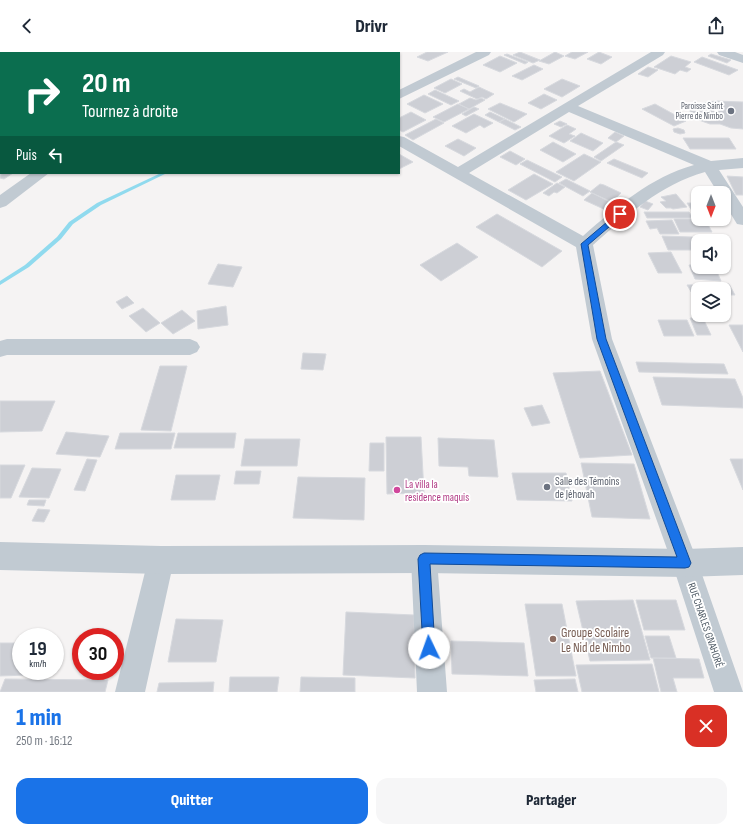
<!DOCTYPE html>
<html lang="fr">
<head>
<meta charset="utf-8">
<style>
	:root { --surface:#fff; --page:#f6f6f7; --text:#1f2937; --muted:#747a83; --accent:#1a73e8 }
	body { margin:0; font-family:"Sofia Sans Condensed",sans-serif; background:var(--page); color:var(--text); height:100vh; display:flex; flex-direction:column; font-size:15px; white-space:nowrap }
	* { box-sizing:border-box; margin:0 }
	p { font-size:13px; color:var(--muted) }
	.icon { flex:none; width:22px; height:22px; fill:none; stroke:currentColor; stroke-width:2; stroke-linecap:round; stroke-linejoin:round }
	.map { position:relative; height:640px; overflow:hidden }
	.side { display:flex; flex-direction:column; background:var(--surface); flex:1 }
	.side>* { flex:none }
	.top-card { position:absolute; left:0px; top:0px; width:400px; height:122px; box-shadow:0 1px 3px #0004; background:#0b6e4f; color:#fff; overflow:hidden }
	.needle { width:26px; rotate:180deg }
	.tools { position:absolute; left:691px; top:134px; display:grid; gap:8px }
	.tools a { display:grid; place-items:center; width:40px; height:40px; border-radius:8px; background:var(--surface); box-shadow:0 1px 3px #0004; font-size:20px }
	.speed { position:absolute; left:12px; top:576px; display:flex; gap:8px; font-size:20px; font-weight:700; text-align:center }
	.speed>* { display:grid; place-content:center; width:52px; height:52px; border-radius:50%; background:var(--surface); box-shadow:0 1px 3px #0004; line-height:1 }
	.speed small { font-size:10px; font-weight:400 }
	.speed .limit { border:6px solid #d22; background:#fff; color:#111 }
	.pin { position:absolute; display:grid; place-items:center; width:34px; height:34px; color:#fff; margin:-17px; border:2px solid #fff; border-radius:50%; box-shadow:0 1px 4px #0007 }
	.me { position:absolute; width:44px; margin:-22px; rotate:357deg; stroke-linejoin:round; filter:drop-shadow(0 0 3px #0008) }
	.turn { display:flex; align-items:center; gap:14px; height:84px; padding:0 16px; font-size:18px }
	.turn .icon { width:52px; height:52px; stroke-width:2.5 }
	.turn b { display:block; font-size:28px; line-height:34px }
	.then { display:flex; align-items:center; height:38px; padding:0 16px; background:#0003; gap:8px; font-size:15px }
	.round { display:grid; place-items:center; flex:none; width:42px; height:42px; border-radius:12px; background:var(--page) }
	.summary { display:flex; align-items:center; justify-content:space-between; height:68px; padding:0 16px }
	h1 { font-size:24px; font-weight:800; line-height:30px; color:var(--accent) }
	.cta { display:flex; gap:8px; margin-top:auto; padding:8px 16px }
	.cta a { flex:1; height:46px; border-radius:12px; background:var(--accent); color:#fff; font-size:16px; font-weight:800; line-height:46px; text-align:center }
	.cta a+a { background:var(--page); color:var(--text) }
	header { display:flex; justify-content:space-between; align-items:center; height:52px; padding:0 16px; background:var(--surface); font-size:18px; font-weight:800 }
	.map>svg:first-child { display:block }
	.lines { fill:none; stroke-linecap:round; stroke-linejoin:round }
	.stream { fill:#90daee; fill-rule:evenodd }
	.building { fill:#cdcfd5; stroke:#d7d9de }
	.minor { fill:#c1cad2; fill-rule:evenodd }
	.tertiary { fill:#c1cad2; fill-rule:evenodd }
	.route { fill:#1a73e8; stroke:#114b97 }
	.worship-dot { fill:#6b7280; stroke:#fff; stroke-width:1.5 }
	.hotel-dot { fill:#d1479c; stroke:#fff; stroke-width:1.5 }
	.education-dot { fill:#8d6e63; stroke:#fff; stroke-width:1.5 }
	.labels { text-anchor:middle; stroke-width:3.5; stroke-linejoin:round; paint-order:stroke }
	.far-worship-label { font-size:9px; fill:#5b616d; stroke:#fff; text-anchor:end }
	.worship-label { font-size:11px; fill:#5b616d; stroke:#fff; text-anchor:start }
	.hotel-label { font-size:11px; fill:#b23c85; stroke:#fff; text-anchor:start }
	.street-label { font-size:11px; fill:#4a5661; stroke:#fff }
	.near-education-label { font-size:13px; fill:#785e54; stroke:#fff; text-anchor:start }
</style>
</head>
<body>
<header><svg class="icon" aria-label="back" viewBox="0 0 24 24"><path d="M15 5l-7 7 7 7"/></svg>Drivr<svg class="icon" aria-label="share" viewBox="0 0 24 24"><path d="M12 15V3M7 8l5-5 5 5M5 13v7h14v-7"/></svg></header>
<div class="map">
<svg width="743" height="640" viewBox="0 0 743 640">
	<rect width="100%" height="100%" fill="#f5f3f3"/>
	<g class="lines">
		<!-- stream -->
		<path class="stream" d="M269 0H273L272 1H268Z
			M161 121H167L101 153 73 172 61 187 29 215 0 233V229L25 213 57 185 69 170 97 151Z"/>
	</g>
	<!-- building -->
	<path class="building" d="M427 0H448L428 9 417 5Z
		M520 0 540 8 533 11 513 3Z
		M555 0 564 4 549 12 539 9Z
		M572 0H588L575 7 565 4Z
		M599 0 612 5 601 12 587 7Z
		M507 2 528 10 525 12 504 3Z
		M711 2 731 8 727 11 708 4Z
		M500 4 517 11 500 20 483 13Z
		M671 4 691 10 685 15 691 17 687 20 680 18 675 22 654 15Z
		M702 5 738 18 729 23 694 10Z
		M534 13 543 17 522 28 512 24Z
		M648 15 658 18 648 25 638 22Z
		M458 25 479 34 476 36 454 27Z
		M451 27 462 32 445 41 434 36Z
		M562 27 580 34 562 45 544 37Z
		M479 35 494 42 486 47 482 45 477 47 460 39 464 37 470 40Z
		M435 38 459 49 451 53 428 42Z
		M544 42 557 48 541 57 528 51Z
		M424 43 443 52 425 61 407 52Z
		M470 46 476 48 481 46 485 48 469 57 459 52Z
		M716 49 743 50V77L731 76 720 72H710L696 67 689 58V55L694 54H702L703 51Z
		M500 51 527 62 514 70 488 57Z
		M458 52 469 57 444 70 433 65Z
		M655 52 686 69 674 74 642 57Z
		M474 55 479 57 466 64 462 62Z
		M411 60 426 68 403 80 399 78V66Z
		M490 60 505 67 499 70 485 63Z
		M474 62 493 71 484 76 480 73 466 81 452 74Z
		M436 67 444 71 413 88 405 83Z
		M505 67 521 75 515 78 499 70Z
		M560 69 567 72 561 75 554 72Z
		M567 73 576 77 569 82 575 84 564 91 549 84Z
		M678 76 684 78 685 81 680 82 674 80 673 77Z
		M615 80 624 84 616 90 608 86Z
		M581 81 603 91 593 99 570 89Z
		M683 86H729L736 97H690Z
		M458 87 476 96 464 104 445 94Z
		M553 90 576 102 563 110 540 98Z
		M616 90 624 93 601 109 594 105Z
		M510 99 525 107 516 113 500 105Z
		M399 102 413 110 399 117Z
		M584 102 601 110 574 129 556 120Z
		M614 107 648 121 642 126 607 111Z
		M527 108 562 125 555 130 520 112Z
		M0 119H1V121H13L4 127 0 126Z
		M534 122 553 132 526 148 508 138Z
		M727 124 743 125V143H736Z
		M566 127 590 139 583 144 559 131Z
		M557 131 565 135 557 141 554 140 549 144 543 141Z
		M600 132 604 133 621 141 612 150 590 140Z
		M592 141 616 153 608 159 584 148Z
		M676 142 687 155 673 157 671 156H666L660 150 666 149 661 145Z
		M645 149 653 152 648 158 640 155Z
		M687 151H698V162H694Z
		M644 160H689L693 166H647Z
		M497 162 562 199 542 215 476 175Z
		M674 167H705L712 180H680Z
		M672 168 679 182H660L657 176 650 177 646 169Z
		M662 184 721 186 723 189H698V198H668Z
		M457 191 478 205 441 229 420 213Z
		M671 200 682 221H658L648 201Z
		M218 212 242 215 233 235 208 232Z
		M689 213H698V215H715L721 229 695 227Z
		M729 232 735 243H724V237H698V243H693L687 233Z
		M127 244 134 251 122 257 116 250Z
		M226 254 228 273 198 277 197 259Z
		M143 256 160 271 146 280 129 264Z
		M182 258 195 269 173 282 161 271Z
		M690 266H703L711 283H697Z
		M658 268H687L694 284H664Z
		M729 273H743V300Z
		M303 301 326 302 323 318 301 317Z
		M636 310 724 312 728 322 639 320Z
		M160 314H187L171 379 141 378Z
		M600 319 632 403 580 406 553 321Z
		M653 325 735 327 743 346V356L662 353Z
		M0 349H55L42 379 0 380Z
		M542 353 550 371 532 374 524 356Z
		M66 380 109 384 100 405 56 402Z
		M120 381H175L171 397H115Z
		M178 381H236L234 396H174Z
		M386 385H421L424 441 387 442Z
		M438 386 494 388 498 425 469 424 468 415 439 414Z
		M245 387H300L297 414H241Z
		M370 391H384V419H369Z
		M87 407 97 408 85 439 74 438Z
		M730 407H743V438Z
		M581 411 634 412 650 467 592 465Z
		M0 413H25L11 446H0Z
		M32 416 61 417 49 446 19 445Z
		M236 419H261L259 432H234Z
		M512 421H566L572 449 517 448Z
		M176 423H220L215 448H171Z
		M298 425 365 426 364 468 293 466Z
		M29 448H46L44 454 27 453Z
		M38 457 50 458 44 470 32 469Z
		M633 548 650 608 590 609 576 549Z
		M636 548H676L685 578H644Z
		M525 552H562L576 624H536Z
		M346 560 414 563 415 626 343 623Z
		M176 567 223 568 216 610H168Z
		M645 584H669L676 606H651Z
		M451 589 524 591 528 624 452 622Z
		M0 591H21V619H28L27 623 0 624Z
		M653 606 699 607 704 626H673L677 640H661Z
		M652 612 659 640H582L576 613Z
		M230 625H279L277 640H229Z
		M301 625 355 626V640H300Z
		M5 627 108 628 105 640H0Z
		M575 627 578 640H536L534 628Z
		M214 630 213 640H157L159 631Z"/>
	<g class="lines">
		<!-- minor -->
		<path class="minor" d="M476 0H491L489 3 399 47V38Z
			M651 0H665L663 3 578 54 711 109 743 106V116L719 118 743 155V173L737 172 724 151V141H718L705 120C661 132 626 164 593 193L612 287 698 511 743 640H714L672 511 592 287 576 195 399 94V84L404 85 458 115ZM569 60 694 113C651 125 616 155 583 184L469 121Z
			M717 0H735L743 3V11L719 3Z
			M0 8H1V16H0Z
			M0 38H1L0 47Z
			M31 121H49L6 154 0 156V143Z
			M7 287H190L197 290 200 295 197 300 190 303H7L0 305V289Z
			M424 494 433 498 437 507 447 640H417L411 507 415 498Z
			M161 495 170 499 174 508 145 640H115L148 508 152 499Z"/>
		<!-- tertiary -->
		<path class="tertiary" d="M0 490 161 494 424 493 685 497 743 495V523L685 525 424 521 161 522 0 518Z"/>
	</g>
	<!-- route -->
	<path class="route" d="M620 159 624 162 623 163 588 193 606 287 691 511 689 515 685 516 430 512 435 596 433 600 429 602 425 600 423 596 418 507 420 503 424 501 677 505 597 287 581 192Z"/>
	<!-- markers -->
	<g class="worship-dot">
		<circle cx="731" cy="59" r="4"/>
		<circle cx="547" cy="435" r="4"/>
	</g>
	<circle class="hotel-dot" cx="397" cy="438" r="4"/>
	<circle class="education-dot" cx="553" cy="587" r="4"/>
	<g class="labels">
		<!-- far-worship labels -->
		<g class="far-worship-label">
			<text x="723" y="57">Paroisse Saint<tspan x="723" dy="10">Pierre de Nimbo</tspan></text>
		</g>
		<!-- worship labels -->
		<g class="worship-label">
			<text x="555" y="433">Salle des Témoins<tspan x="555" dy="13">de Jéhovah</tspan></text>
		</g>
		<!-- hotel labels -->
		<g class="hotel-label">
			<text x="405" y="436">La villa la<tspan x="405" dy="13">residence maquis</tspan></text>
		</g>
		<!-- street labels -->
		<g class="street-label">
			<text transform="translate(706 573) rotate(71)" y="4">RUE CHARLES GNAHORÉ</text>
		</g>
		<!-- near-education labels -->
		<g class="near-education-label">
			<text x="561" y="585">Groupe Scolaire<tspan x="561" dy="15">Le Nid de Nimbo</tspan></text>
		</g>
	</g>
</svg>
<div class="tools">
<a><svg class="needle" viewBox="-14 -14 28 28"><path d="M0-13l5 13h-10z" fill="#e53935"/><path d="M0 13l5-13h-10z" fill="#747a83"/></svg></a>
<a><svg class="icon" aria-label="sound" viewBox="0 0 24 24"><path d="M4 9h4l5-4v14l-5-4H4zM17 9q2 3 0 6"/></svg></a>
<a><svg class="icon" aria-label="layers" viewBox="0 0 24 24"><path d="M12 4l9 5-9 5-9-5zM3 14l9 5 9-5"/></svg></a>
</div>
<div class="speed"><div>19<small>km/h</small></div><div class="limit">30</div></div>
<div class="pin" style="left:620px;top:162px;background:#d93025"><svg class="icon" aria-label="arrive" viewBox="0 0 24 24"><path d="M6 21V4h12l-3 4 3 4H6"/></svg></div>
<svg class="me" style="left:429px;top:596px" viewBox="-20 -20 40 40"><circle r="19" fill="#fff"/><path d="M0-13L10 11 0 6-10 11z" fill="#1a73e8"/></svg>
<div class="top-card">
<div class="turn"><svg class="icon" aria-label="right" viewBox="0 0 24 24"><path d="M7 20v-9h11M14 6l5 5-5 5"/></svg><div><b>20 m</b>Tournez à droite</div></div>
<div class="then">Puis<svg class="icon" aria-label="left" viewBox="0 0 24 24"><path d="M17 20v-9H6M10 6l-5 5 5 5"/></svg></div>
</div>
</div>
<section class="side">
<div class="summary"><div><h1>1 min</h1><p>250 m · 16:12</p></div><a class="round" style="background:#d93025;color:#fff"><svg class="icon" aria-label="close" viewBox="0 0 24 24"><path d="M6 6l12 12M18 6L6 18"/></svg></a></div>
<div class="cta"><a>Quitter</a><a>Partager</a></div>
</section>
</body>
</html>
